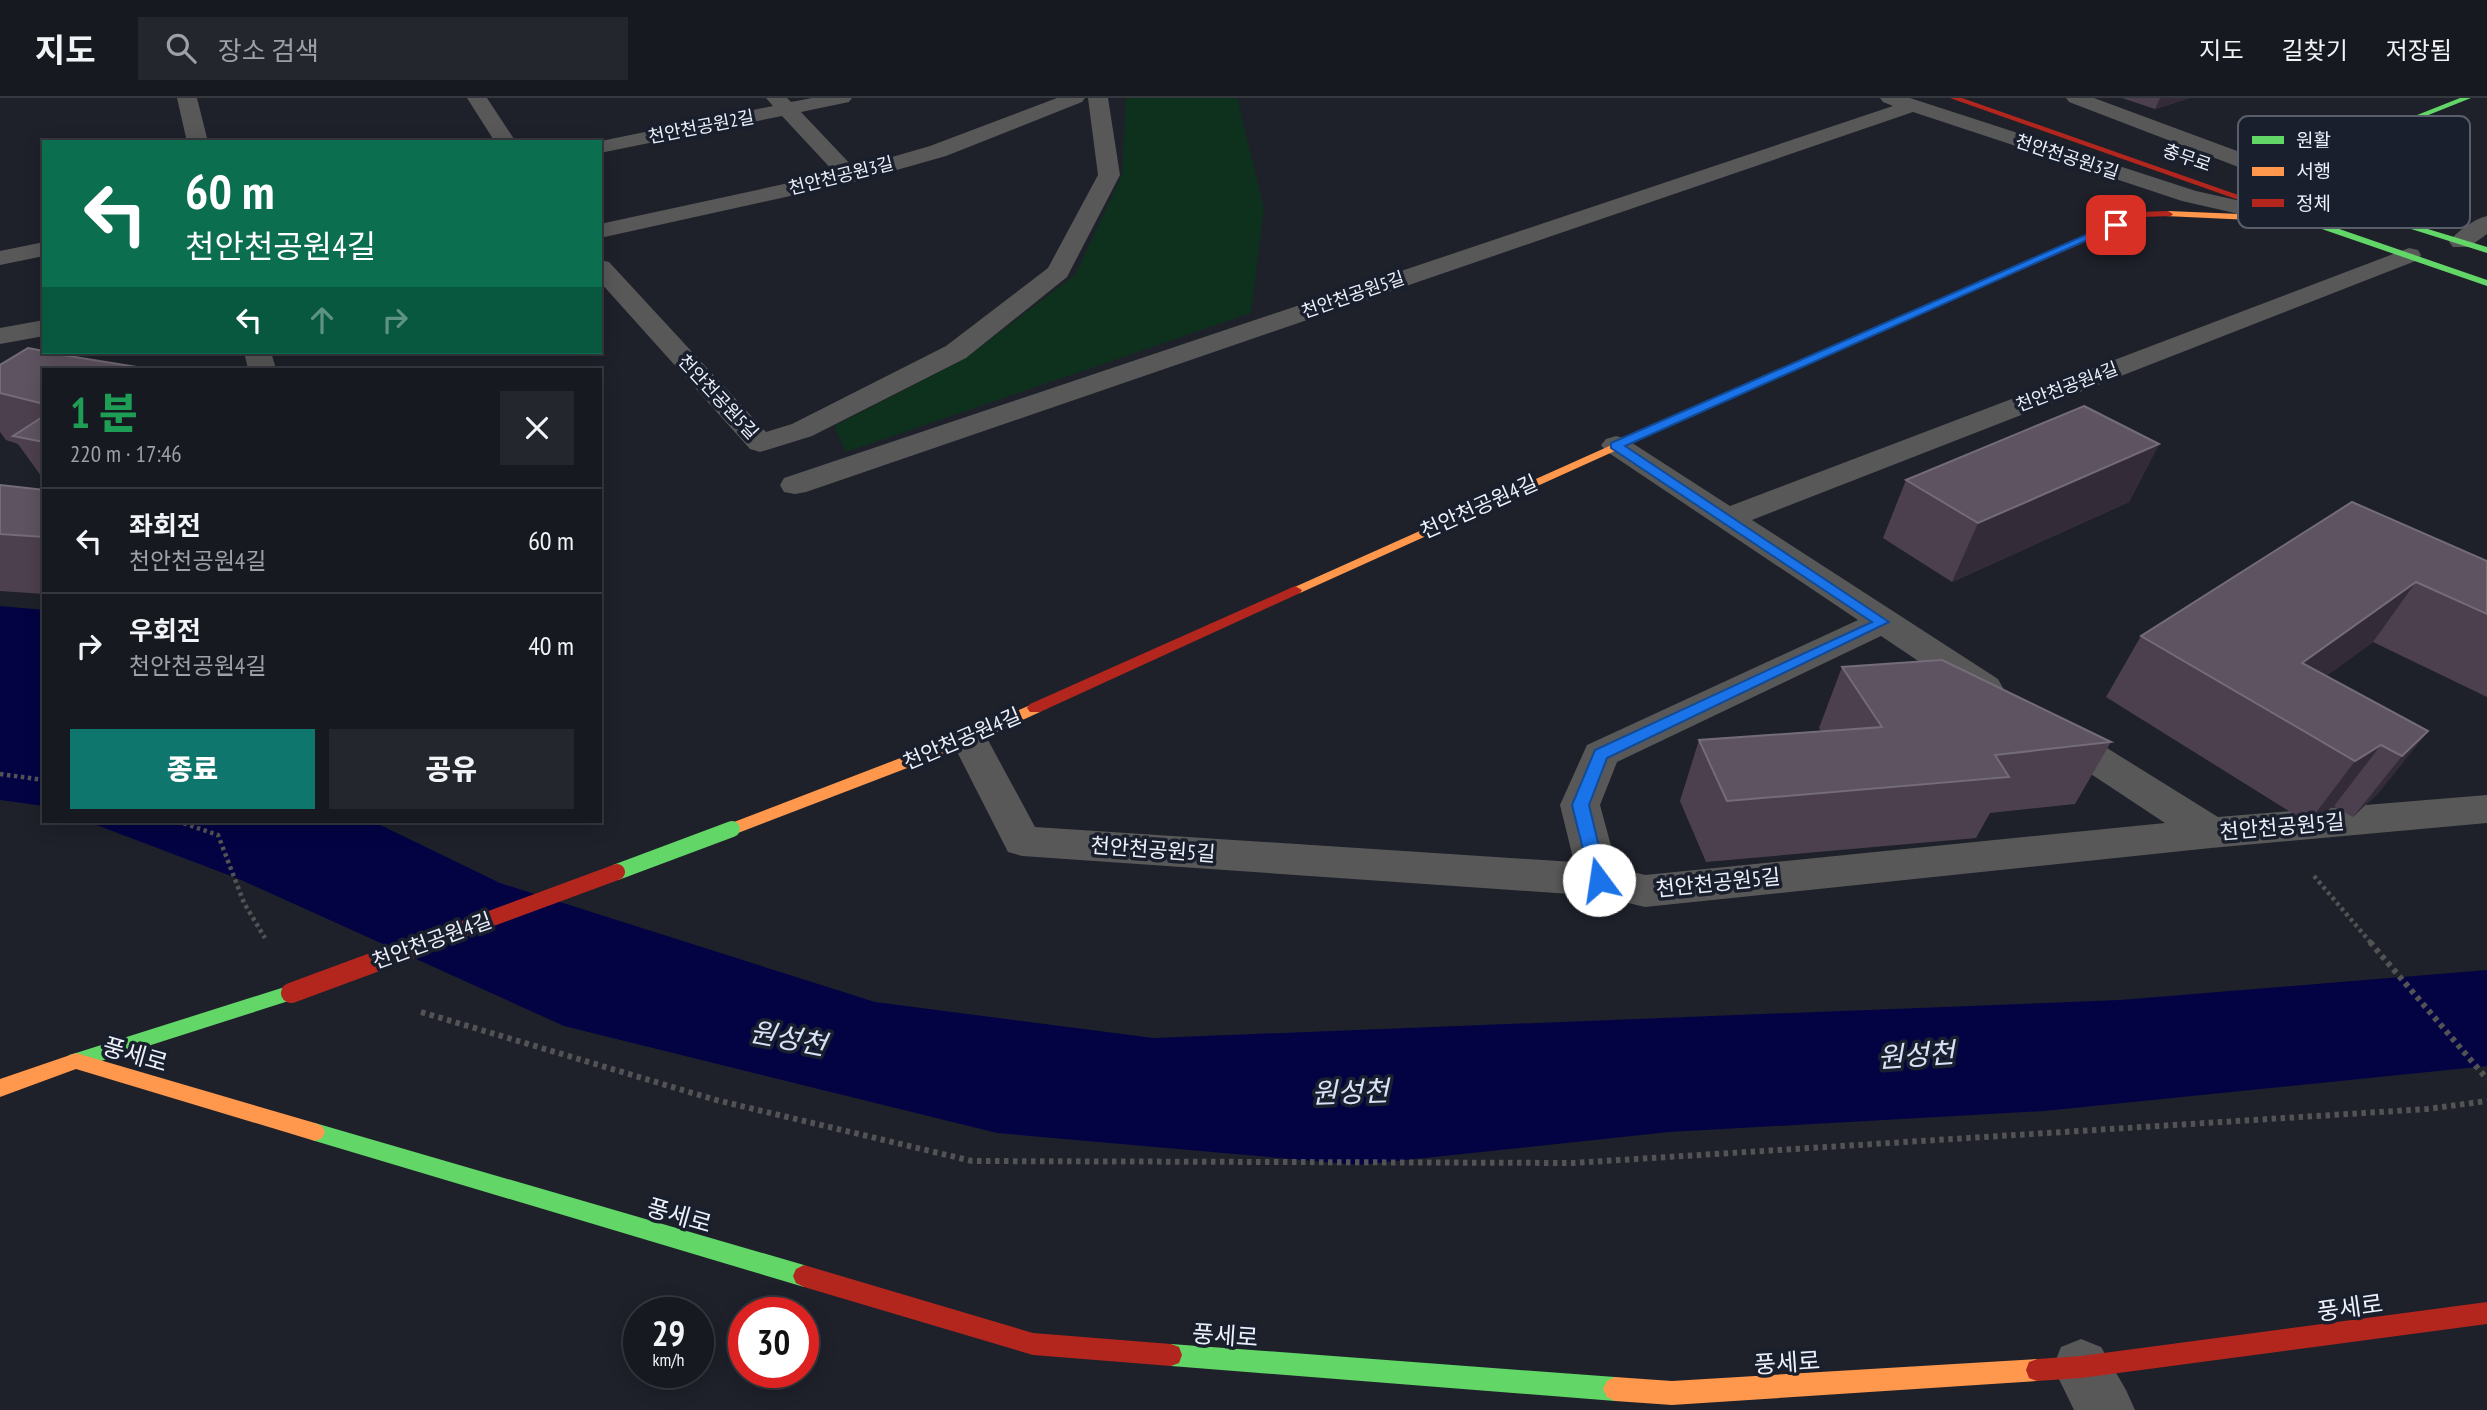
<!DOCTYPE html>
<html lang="ko">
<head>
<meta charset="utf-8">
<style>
	:root { --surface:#161920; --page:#23262d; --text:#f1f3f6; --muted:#9ea0a5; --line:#35383e; --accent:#0f766e }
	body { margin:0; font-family:"PT Sans Narrow","Noto Sans KR",sans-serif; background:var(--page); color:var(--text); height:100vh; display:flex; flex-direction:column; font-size:26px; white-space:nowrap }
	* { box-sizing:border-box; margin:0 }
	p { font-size:23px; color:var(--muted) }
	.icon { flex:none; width:38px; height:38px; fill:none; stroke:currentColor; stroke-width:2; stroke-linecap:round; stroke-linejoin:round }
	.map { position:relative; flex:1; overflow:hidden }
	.sheet { position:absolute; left:42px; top:270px; width:560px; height:455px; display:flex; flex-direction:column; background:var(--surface); border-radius:0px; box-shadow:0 4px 18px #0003,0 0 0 2px var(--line) }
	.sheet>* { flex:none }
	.guide { position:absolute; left:42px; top:42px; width:560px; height:214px; border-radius:0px; box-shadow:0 4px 18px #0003,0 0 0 2px var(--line); background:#0b6e4f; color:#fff; overflow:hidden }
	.speed { position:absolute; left:623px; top:1199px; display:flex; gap:14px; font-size:35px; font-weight:700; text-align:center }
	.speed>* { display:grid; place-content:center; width:91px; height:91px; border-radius:50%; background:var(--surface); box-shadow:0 4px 18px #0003,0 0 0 2px var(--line); line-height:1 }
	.speed small { font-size:18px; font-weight:400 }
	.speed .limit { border:10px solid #d22; background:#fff; color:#111 }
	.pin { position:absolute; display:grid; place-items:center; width:60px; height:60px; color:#fff; margin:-30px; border-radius:14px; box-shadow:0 4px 10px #0006 }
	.me { position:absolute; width:77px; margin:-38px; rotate:346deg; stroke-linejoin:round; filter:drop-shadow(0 0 5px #0008) }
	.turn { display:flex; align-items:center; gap:24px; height:147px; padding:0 28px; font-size:32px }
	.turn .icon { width:91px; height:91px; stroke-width:2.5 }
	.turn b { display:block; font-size:49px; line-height:60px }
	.lanes { display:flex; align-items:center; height:66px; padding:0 28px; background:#0003; justify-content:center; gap:35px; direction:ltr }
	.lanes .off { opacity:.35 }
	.round { display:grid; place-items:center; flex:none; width:74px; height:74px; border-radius:0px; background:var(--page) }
	.head { display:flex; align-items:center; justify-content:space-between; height:119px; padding:0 28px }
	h1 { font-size:42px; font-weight:800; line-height:52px; color:#1e9e55 }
	.primary-button { display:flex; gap:14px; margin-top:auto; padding:14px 28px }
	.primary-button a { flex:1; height:80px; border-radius:0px; background:var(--accent); color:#fff; font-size:28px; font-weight:800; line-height:80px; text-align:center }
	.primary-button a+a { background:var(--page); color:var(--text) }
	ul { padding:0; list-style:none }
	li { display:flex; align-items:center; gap:21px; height:105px; padding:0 28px; border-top:2px solid var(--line) }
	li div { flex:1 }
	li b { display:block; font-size:26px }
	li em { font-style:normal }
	header { display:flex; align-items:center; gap:42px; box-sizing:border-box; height:98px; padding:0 35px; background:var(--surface); border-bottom:2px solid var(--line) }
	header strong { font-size:33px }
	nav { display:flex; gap:38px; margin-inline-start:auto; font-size:24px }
	.search { width:490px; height:63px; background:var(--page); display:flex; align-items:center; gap:18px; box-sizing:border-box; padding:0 24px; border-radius:0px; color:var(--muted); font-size:26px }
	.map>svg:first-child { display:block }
	.green { fill:#0e311d }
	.water { fill:#030344 }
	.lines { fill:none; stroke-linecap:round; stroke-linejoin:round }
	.path-far1 { stroke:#535254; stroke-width:4.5; stroke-dasharray:3.5 3.5; stroke-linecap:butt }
	.path { stroke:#535254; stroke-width:6; stroke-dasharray:4.5 4.5; stroke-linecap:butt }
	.street { fill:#585859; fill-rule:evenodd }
	.fast { fill:#63d668; fill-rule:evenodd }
	.slow { fill:#ff974d; fill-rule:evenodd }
	.jam { fill:#b3261e; fill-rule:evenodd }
	.fast-bridge { stroke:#63d668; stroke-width:16 }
	.jam-bridge-far1 { stroke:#b3261e; stroke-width:16 }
	.jam-bridge { stroke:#b3261e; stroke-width:20 }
	.wall { fill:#4d404e }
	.shaded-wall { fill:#332c38 }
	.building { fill:#5e5360; stroke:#746c78; stroke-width:2 }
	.route { fill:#1a73e8; stroke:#114b97; stroke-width:2 }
	.labels { text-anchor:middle; stroke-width:7; stroke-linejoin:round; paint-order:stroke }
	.far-street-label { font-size:18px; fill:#ecf0fa; stroke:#1a1f2e }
	.street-label { font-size:21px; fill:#ecf0fa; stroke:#1a1f2e }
	.near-street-label { font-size:24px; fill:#ecf0fa; stroke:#1a1f2e }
	.near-water-label { font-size:28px; font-style:italic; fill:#d7e2f7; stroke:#1a1f2e }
	.key { fill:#1a1f2e; stroke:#595e6b; stroke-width:2 }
	.key-label { font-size:19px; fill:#ecf0fa }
</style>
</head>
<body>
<header>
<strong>지도</strong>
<div class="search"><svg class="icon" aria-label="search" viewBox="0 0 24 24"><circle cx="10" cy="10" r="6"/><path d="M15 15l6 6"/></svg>장소 검색</div>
<nav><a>지도</a><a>길찾기</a><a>저장됨</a></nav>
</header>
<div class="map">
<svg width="2487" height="1312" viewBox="0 0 2487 1312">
	<rect width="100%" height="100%" fill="#1e212a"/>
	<!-- green -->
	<path class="green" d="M1126 0H1237L1264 110 1251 215 846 354 834 328 965 261 1075 177 1122 77Z"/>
	<!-- water -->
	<path class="water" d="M0 508 44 512V708L0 702Z
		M86 723H372L500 785 875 904 1153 940 2120 902 2487 872V968L2044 1013 1669 1034 1359 1067 997 1035 564 928 239 781Z"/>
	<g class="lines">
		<!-- path-far1 -->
		<path class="path-far1" d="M0 676 44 682
			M177 723 218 737 244 805 265 840
			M2314 778 2371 845"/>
		<!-- path -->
		<path class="path" d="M2370 844 2487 981
			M421 914 716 1002 972 1063 1573 1065 2427 1011 2487 1003"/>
		<!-- street -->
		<path class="street" d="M177 0H197L208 44H187Z
			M467 0H487L516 44H495Z
			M766 0H787L791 4 812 0H852L849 4 801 14 854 70 930 48 1057 0H1085L1082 4 946 58 858 83 600 140V126L835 75 782 18 600 55V44H596L773 8Z
			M1088 0H1108L1120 77 1067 179 966 260 812 338 760 354 750 351 600 184V162L609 164 766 334 792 326 946 248 1048 170 1098 77Z
			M1880 0H1910L2196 93 2304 117 2308 122 2304 127 2296 129 2182 103 1913 14 806 394 795 396 784 394 780 387 784 380 1893 8 1883 4Z
			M2066 0H2094L2283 70 2357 103 2360 108 2357 113H2341L2267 80 2069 4Z
			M2487 118V136L2469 149H2453L2449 144C2457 133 2474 121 2487 118Z
			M44 144V158L0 167V153Z
			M2409 150 2418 152 2421 157 2418 162 1752 422 1998 581 2003 590 1998 599 1985 602 1972 599 1881 538 1617 664 1600 707 1617 770 1645 777 2165 725 2044 645 2038 636 2044 627 2057 623 2070 627 2218 719 2487 697V725L2211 750 1645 809 1599 798 1022 758 1008 754 950 640 956 631 969 627 982 631 1035 729 1574 764 1560 707 1587 647 1858 522 1606 353 1601 347 1606 341 1616 338 1626 341 1730 408Z
			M44 222V238L0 246V230Z
			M244 254H271L276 271H248Z
			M2081 1241 2101 1249 2126 1292 2135 1312H2074L2053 1269 2061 1249Z"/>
		<!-- fast -->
		<path class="fast" d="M2460 0H2471L2278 77 2271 75Z
			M2329 101 2487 149V155L2329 105Z
			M2287 115H2293L2487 182V188L2287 119Z
			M291 887 298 890 300 895 298 900 76 971 69 969 66 963 69 957 76 955Z
			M315 1025 804 1167 812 1171 815 1178 812 1185 804 1189 315 1043 308 1040 305 1034 308 1028Z
			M1171 1246 1615 1279 1623 1283 1627 1291 1623 1299 1615 1303 1171 1268 1163 1265 1160 1257 1163 1249Z"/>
		<!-- slow -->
		<path class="slow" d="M2168 113 2291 118 2296 121 2291 124 2165 118 2163 116Z
			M1777 273 1781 274V278L1300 495 1295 496 1288 492Z
			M1035 605 1043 610 1040 614 975 644 738 735H726L724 731 726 727 963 636Z
			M76 955 315 1025 322 1028 325 1034 322 1040 315 1043 76 971 0 999V981Z
			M2037 1261 2045 1264 2048 1272 2045 1280 2037 1283 1672 1307 1615 1303 1607 1299 1603 1291 1607 1283 1615 1279 1672 1283Z"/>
		<!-- jam -->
		<path class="jam" d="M1950 0H1962L2295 117 2287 119Z
			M2168 113 2173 116 2171 118 2142 119 1781 278 1771 276 2138 114Z
			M1295 488 1302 492 1300 495 1040 614H1030L1027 610 1030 606Z
			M804 1167 1033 1235 1171 1246 1179 1249 1182 1257 1179 1265 1171 1268 1033 1257 804 1189 796 1185 793 1178 796 1171Z
			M2487 1204V1226L2081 1280 2037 1283 2029 1280 2026 1272 2029 1264 2037 1261 2081 1258Z"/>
		<!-- fast-bridge -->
		<path class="fast-bridge" d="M617 774 732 731"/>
		<!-- jam-bridge-far1 -->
		<path class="jam-bridge-far1" d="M425 845 617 774"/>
		<!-- jam-bridge -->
		<path class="jam-bridge" d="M291 895 429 844"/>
	</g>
	<!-- wall -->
	<path class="wall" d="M2122 0H2190L2155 11Z
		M0 267 44 271V382L18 346 6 342 0 334Z
		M2159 346 2129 404 1952 484 1883 440 1906 382Z
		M0 387 44 392V496L0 493Z
		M2487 463V599L2373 544 2326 578 2428 633 2379 694 2353 719 2334 708 2308 725 2106 599 2141 538Z
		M1842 569 2111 644 2075 706 1990 715 1976 740 1706 764 1680 703 1699 642 1821 633 1819 630Z"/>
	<!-- shaded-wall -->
	<path class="shaded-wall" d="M2160 0H2190L2155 11Z
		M2159 346 2129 404 1952 484 1978 425Z
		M2416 484 2373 544 2274 616 2302 565Z
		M2428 633 2379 694 2353 719 2402 658Z
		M2381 647 2334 708 2308 725 2355 663Z"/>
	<!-- building -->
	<path class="building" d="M28 250 44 253V254L149 271H44V306L0 295V267Z
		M2084 308 2159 346 1978 425 1906 382Z
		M44 318V344L13 338Z
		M0 387 44 392V439L0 436Z
		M2352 404 2487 463V516L2416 484 2302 565 2428 633 2402 658 2381 647 2355 663 2141 538Z
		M1942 562 2111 644 1995 657 2009 679 1727 703 1699 642 1882 629 1842 569Z"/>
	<!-- route -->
	<path class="route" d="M2113 125 2121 127 1625 348 1889 524 1607 660 1589 707 1607 782 1605 787H1592L1572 707 1595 652 1872 524 1611 350V345Z"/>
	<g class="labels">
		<!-- far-street labels -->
		<g class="far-street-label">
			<text transform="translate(701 29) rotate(-11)" y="6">천안천공원2길</text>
			<text transform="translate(2067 59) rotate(18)" y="6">천안천공원3길</text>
			<text transform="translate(2187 60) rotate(19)" y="6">충무로</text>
			<text transform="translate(841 78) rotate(-14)" y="6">천안천공원3길</text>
			<text transform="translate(1353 197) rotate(-19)" y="6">천안천공원5길</text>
			<text transform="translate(2067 289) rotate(-21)" y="6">천안천공원4길</text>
			<text transform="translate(718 299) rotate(47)" y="6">천안천공원5길</text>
		</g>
		<!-- street labels -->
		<g class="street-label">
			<text transform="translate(1479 409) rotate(-24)" y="7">천안천공원4길</text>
			<text transform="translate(962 641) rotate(-23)" y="7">천안천공원4길</text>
			<text transform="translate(2282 729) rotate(-5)" y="7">천안천공원5길</text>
			<text transform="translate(1153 752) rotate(4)" y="7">천안천공원5길</text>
			<text transform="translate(1718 785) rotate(-6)" y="7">천안천공원5길</text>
			<text transform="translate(432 843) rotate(-20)" y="7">천안천공원4길</text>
		</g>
		<!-- near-street labels -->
		<g class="near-street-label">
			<text transform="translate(135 957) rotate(16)" y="8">풍세로</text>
			<text transform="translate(679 1118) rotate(16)" y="8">풍세로</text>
			<text transform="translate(2350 1210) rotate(-8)" y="8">풍세로</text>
			<text transform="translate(1225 1238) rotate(4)" y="8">풍세로</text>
			<text transform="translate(1787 1265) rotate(-4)" y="8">풍세로</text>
		</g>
		<!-- near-water labels -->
		<g class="near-water-label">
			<text transform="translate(788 940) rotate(11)" y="10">원성천</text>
			<text transform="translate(1916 957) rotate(-4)" y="10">원성천</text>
			<text transform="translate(1350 994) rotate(-2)" y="10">원성천</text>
		</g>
	</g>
	<!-- legend -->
	<rect x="2238" y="18" width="232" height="112" rx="10" class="key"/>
	<rect x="2252" y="38" width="32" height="8" fill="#63d668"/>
	<rect x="2252" y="69" width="32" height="9" fill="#ff974d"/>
	<rect x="2252" y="101" width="32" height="8" fill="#b3261e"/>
	<g class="key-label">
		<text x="2296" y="49">원활</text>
		<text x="2296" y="80">서행</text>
		<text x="2296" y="112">정체</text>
	</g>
</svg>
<div class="speed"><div>29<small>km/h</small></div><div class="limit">30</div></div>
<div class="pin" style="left:2116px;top:127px;background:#d93025"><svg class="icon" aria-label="arrive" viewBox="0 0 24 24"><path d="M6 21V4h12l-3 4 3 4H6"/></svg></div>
<svg class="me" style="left:1599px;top:782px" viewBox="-20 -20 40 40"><circle r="19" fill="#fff"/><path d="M0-13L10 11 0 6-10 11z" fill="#1a73e8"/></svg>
<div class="guide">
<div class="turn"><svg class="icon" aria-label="left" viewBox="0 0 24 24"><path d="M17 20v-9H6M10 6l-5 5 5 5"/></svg><div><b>60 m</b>천안천공원4길</div></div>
<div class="lanes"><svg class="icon" aria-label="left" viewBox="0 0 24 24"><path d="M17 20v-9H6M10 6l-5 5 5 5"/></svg><svg class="icon off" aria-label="ahead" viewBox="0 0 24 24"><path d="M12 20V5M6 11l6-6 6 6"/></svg><svg class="icon off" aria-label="right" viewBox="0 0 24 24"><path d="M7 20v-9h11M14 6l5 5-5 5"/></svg></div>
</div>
<section class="sheet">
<div class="head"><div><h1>1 분</h1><p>220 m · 17:46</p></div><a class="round"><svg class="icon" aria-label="close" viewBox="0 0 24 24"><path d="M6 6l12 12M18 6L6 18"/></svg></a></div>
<ul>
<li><svg class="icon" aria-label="left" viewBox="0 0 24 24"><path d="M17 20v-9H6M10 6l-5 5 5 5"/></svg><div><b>좌회전</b><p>천안천공원4길</p></div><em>60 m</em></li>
<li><svg class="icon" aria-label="right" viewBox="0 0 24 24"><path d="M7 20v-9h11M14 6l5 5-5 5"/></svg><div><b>우회전</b><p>천안천공원4길</p></div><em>40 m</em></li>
</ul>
<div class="primary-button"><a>종료</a><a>공유</a></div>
</section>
</div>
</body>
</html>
